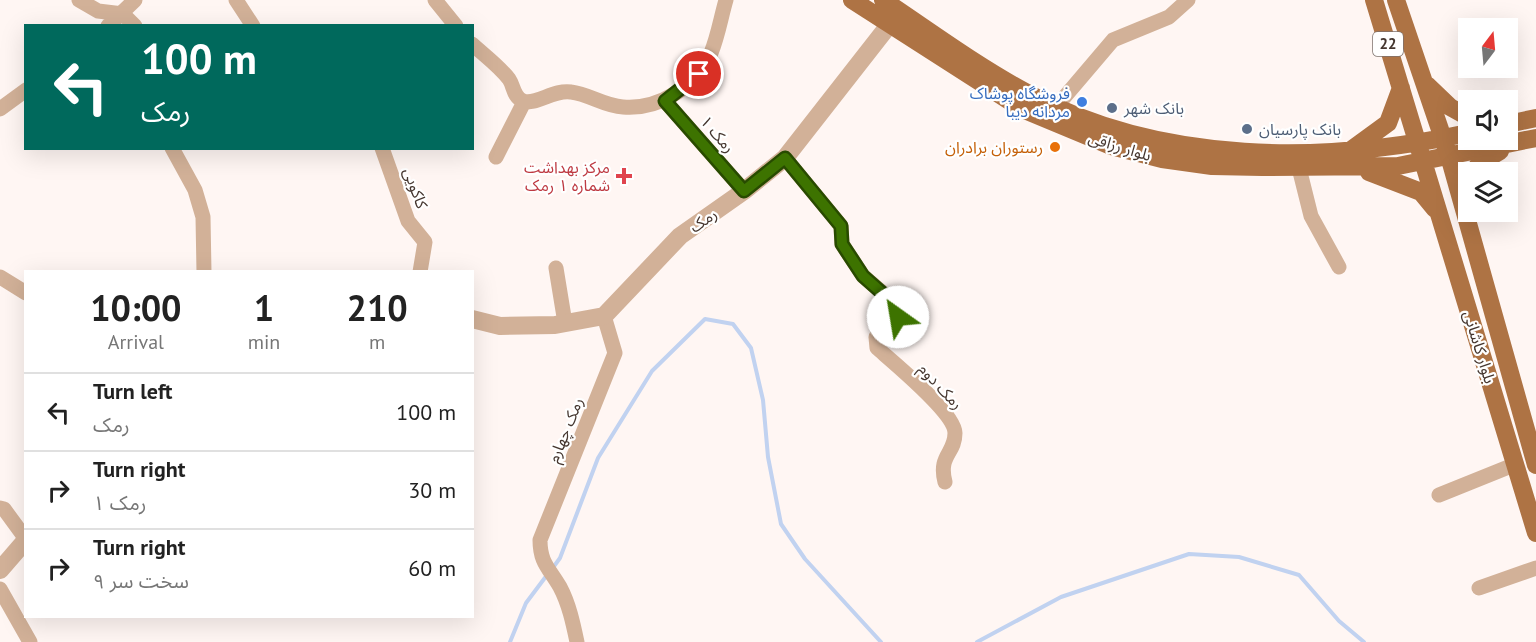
<!DOCTYPE html>
<html lang="en">
<head>
<meta charset="utf-8">
<style>
	:root { --surface:#fff; --page:#f2f2f2; --text:#222; --muted:#767676; --line:#e0e0e0 }
	body { margin:0; font-family:"PT Sans","Noto Sans Arabic",sans-serif; background:var(--page); color:var(--text); height:100vh; display:flex; flex-direction:column; font-size:22px; white-space:nowrap }
	* { box-sizing:border-box; margin:0 }
	p { font-size:20px; color:var(--muted) }
	.icon { flex:none; width:33px; height:33px; fill:none; stroke:currentColor; stroke-width:2; stroke-linecap:round; stroke-linejoin:round }
	.map { position:relative; flex:1; overflow:hidden }
	.sheet { position:absolute; left:24px; top:270px; width:450px; height:348px; display:flex; flex-direction:column; background:var(--surface); border-radius:0px; box-shadow:0 6px 24px #0002 }
	.sheet>* { flex:none }
	.hud { position:absolute; left:24px; top:24px; width:450px; height:126px; border-radius:0px; box-shadow:0 6px 24px #0002; background:#00695c; color:#fff; overflow:hidden }
	.needle { width:39px; rotate:16deg }
	.controls { position:absolute; left:1458px; top:18px; display:grid; gap:12px }
	.controls a { display:grid; place-items:center; width:60px; height:60px; border-radius:0px; background:var(--surface); box-shadow:0 6px 24px #0002; font-size:30px }
	.pin { position:absolute; display:grid; place-items:center; width:51px; height:51px; color:#fff; margin:-26px; border:3px solid #fff; border-radius:50%; box-shadow:0 2px 6px #0007 }
	.me { position:absolute; width:66px; margin:-33px; rotate:328deg; stroke-linejoin:round; filter:drop-shadow(0 0 4px #0008) }
	.turn { display:flex; align-items:center; gap:21px; height:126px; padding:0 18px; font-size:27px }
	.turn .icon { width:78px; height:78px; stroke-width:2.5 }
	.turn b { display:block; font-size:42px; line-height:51px }
	.eta { display:flex; justify-content:space-evenly; align-items:center; height:102px; text-align:center }
	.eta b { font-size:36px; font-weight:700; line-height:42px }
	ul { padding:0; list-style:none }
	li { display:flex; align-items:center; gap:18px; height:78px; padding:0 18px; border-top:2px solid var(--line) }
	li div { flex:1 }
	li b { display:block; font-size:22px }
	li em { font-style:normal }
	.map>svg:first-child { display:block }
	.lines { fill:none; stroke-linecap:round; stroke-linejoin:round }
	.stream { stroke:#c1d2f0; stroke-width:4 }
	.minor { stroke:#d2b198; stroke-width:15 }
	.tertiary { stroke:#d2b198; stroke-width:18 }
	.primary { stroke:#ae7344; stroke-width:18 }
	.route-casing { stroke:#284b00; stroke-width:15 }
	.route { stroke:#3d7300; stroke-width:10 }
	.shop-dot { fill:#3f7fe0; stroke:#fff; stroke-width:2 }
	.service-dot { fill:#5c6f8a; stroke:#fff; stroke-width:2 }
	.food-dot { fill:#e8710a; stroke:#fff; stroke-width:2 }
	.health-dot { fill:#e0444e; stroke:#fff; stroke-width:2 }
	.labels { text-anchor:middle; stroke-width:4.5; stroke-linejoin:round; paint-order:stroke }
	.shield { fill:#fff; stroke:#7d726d; stroke-width:1.5 }
	.shield-label { font-size:15px; font-weight:bold; fill:#45362f }
	.shop-label { font-size:16px; fill:#366cbe; stroke:#fff; text-anchor:end }
	.service-label { font-size:16px; fill:#4e5e75; stroke:#fff; text-anchor:start }
	.street-label { font-size:16px; fill:#45362f; stroke:#fff }
	.food-label { font-size:16px; fill:#c56008; stroke:#fff; text-anchor:end }
	.health-label { font-size:16px; fill:#be3a42; stroke:#fff; text-anchor:end }
</style>
</head>
<body>
<div class="map">
<svg width="1536" height="642" viewBox="0 0 1536 642">
	<rect width="100%" height="100%" fill="#fff6f3"/>
	<g class="lines">
		<!-- stream -->
		<path class="stream" d="M552 569 560 558 598 458 652 371 705 319 733 324 751 348 763 400 768 457 781 524 805 559 881 642
			M510 642 526 603 547 575
			M977 642 1061 597 1189 554 1239 557 1299 575 1339 621 1364 642"/>
		<!-- minor -->
		<path class="minor" d="M79 0 98 11 123 14
			M236 0 253 26
			M435 0 456 26
			M123 14 135 26
			M108 26 135 0
			M472 44C484 55 499 66 509 79 514 86 513 97 523 101 535 106 554 89 571 92 589 94 604 106 623 107 658 110 698 86 711 53 718 36 721 17 726 0
			M665 101 744 191
			M1056 107 1113 40 1169 17 1188 0
			M0 109 26 90
			M172 148 195 190 203 217 204 272
			M382 148 408 221 425 242 420 272
			M496 157 524 102
			M785 158 841 226 842 244 863 276 899 307 898 317 876 337 877 348C894 363 955 413 955 433 955 454 938 455 945 482
			M1299 168 1311 216 1339 267
			M556 268 565 323
			M0 277 26 293
			M1439 495 1516 464
			M0 508 4 509 26 539
			M1479 588 1536 568
			M0 589 30 642
			M577 642C573 623 569 604 560 587 549 568 540 563 540 540L615 353 604 316"/>
		<!-- tertiary -->
		<path class="tertiary" d="M472 319 500 326 555 325 604 316 680 236 744 191 785 158 889 25
			M0 570 26 540"/>
		<!-- primary -->
		<path class="primary" d="M852 0 1022 109 1111 146 1162 159 1212 166 1262 167 1398 166 1536 138
			M883 0C931 32 978 67 1029 94 1162 165 1324 164 1468 133
			M1374 0 1536 533
			M1396 0 1449 156 1536 465
			M1427 85 1450 107 1468 117
			M1508 124 1536 118
			M1351 150 1388 123 1401 88
			M1369 172 1421 192 1435 209
			M1473 172 1480 163 1500 151"/>
	</g>
	<g class="lines">
		<!-- route casing -->
		<g class="route-casing">
			<path id="route" d="M699 74 665 101 744 191 785 158 841 226 842 244 863 276 898 307V317"/>
		</g>
		<!-- route -->
		<use href="#route" class="route"/>
	</g>
	<!-- markers -->
	<circle class="shop-dot" cx="1082" cy="102" r="6"/>
	<g class="service-dot">
		<circle cx="1112" cy="108" r="6"/>
		<circle cx="1247" cy="129" r="6"/>
	</g>
	<circle class="food-dot" cx="1055" cy="147" r="6"/>
	<path class="health-dot" d="M621 167h6v6h6v6h-6v6h-6v-6h-6v-6h6z"/>
	<g class="labels">
		<!-- shield labels -->
		<rect class="shield" x="1373" y="32" width="30" height="24" rx="4.5"/>
		<g class="shield-label">
			<text x="1388" y="49">22</text>
		</g>
		<!-- shop labels -->
		<g class="shop-label">
			<text x="1070" y="99">فروشگاه پوشاک<tspan x="1070" dy="18">مردانه دیبا</tspan></text>
		</g>
		<!-- service labels -->
		<g class="service-label">
			<text x="1124" y="114">بانک شهر</text>
			<text x="1259" y="135">بانک پارسیان</text>
		</g>
		<!-- street labels -->
		<g class="street-label">
			<text transform="translate(718 134) rotate(49)" y="6">رمک ۱</text>
			<text transform="translate(1120 146) rotate(17)" y="6">بلوار رزاقی</text>
			<text transform="translate(416 188) rotate(70)" y="6">کاکویی</text>
			<text transform="translate(703 220) rotate(-35)" y="6">رمک</text>
			<text transform="translate(1480 347) rotate(73)" y="6">بلوار کاشانی</text>
			<text transform="translate(941 386) rotate(47)" y="6">رمک دوم</text>
			<text transform="translate(565 430) rotate(-68)" y="6">رمک چهارم</text>
		</g>
		<!-- food labels -->
		<g class="food-label">
			<text x="1043" y="153">رستوران برادران</text>
		</g>
		<!-- health labels -->
		<g class="health-label">
			<text x="610" y="173">مرکز بهداشت<tspan x="610" dy="18">شماره ۱ رمک</tspan></text>
		</g>
	</g>
</svg>
<div class="controls">
<a><svg class="needle" viewBox="-14 -14 28 28"><path d="M0-13l5 13h-10z" fill="#e53935"/><path d="M0 13l5-13h-10z" fill="#767676"/></svg></a>
<a><svg class="icon" aria-label="sound" viewBox="0 0 24 24"><path d="M4 9h4l5-4v14l-5-4H4zM17 9q2 3 0 6"/></svg></a>
<a><svg class="icon" aria-label="layers" viewBox="0 0 24 24"><path d="M12 4l9 5-9 5-9-5zM3 14l9 5 9-5"/></svg></a>
</div>
<div class="pin" style="left:699px;top:74px;background:#d93025"><svg class="icon" aria-label="arrive" viewBox="0 0 24 24"><path d="M6 21V4h12l-3 4 3 4H6"/></svg></div>
<svg class="me" style="left:898px;top:317px" viewBox="-20 -20 40 40"><circle r="19" fill="#fff"/><path d="M0-13L10 11 0 6-10 11z" fill="#3d7300"/></svg>
<div class="hud">
<div class="turn"><svg class="icon" aria-label="left" viewBox="0 0 24 24"><path d="M17 20v-9H6M10 6l-5 5 5 5"/></svg><div><b>100 m</b>رمک</div></div>
</div>
<section class="sheet">
<div class="eta">
<div><b>10:00</b><p>Arrival</p></div>
<div><b>1</b><p>min</p></div>
<div><b>210</b><p>m</p></div>
</div>
<ul>
<li><svg class="icon" aria-label="left" viewBox="0 0 24 24"><path d="M17 20v-9H6M10 6l-5 5 5 5"/></svg><div><b>Turn left</b><p>رمک</p></div><em>100 m</em></li>
<li><svg class="icon" aria-label="right" viewBox="0 0 24 24"><path d="M7 20v-9h11M14 6l5 5-5 5"/></svg><div><b>Turn right</b><p>رمک ۱</p></div><em>30 m</em></li>
<li><svg class="icon" aria-label="right" viewBox="0 0 24 24"><path d="M7 20v-9h11M14 6l5 5-5 5"/></svg><div><b>Turn right</b><p>سخت سر ۹</p></div><em>60 m</em></li>
</ul>
</section>
</div>
</body>
</html>
